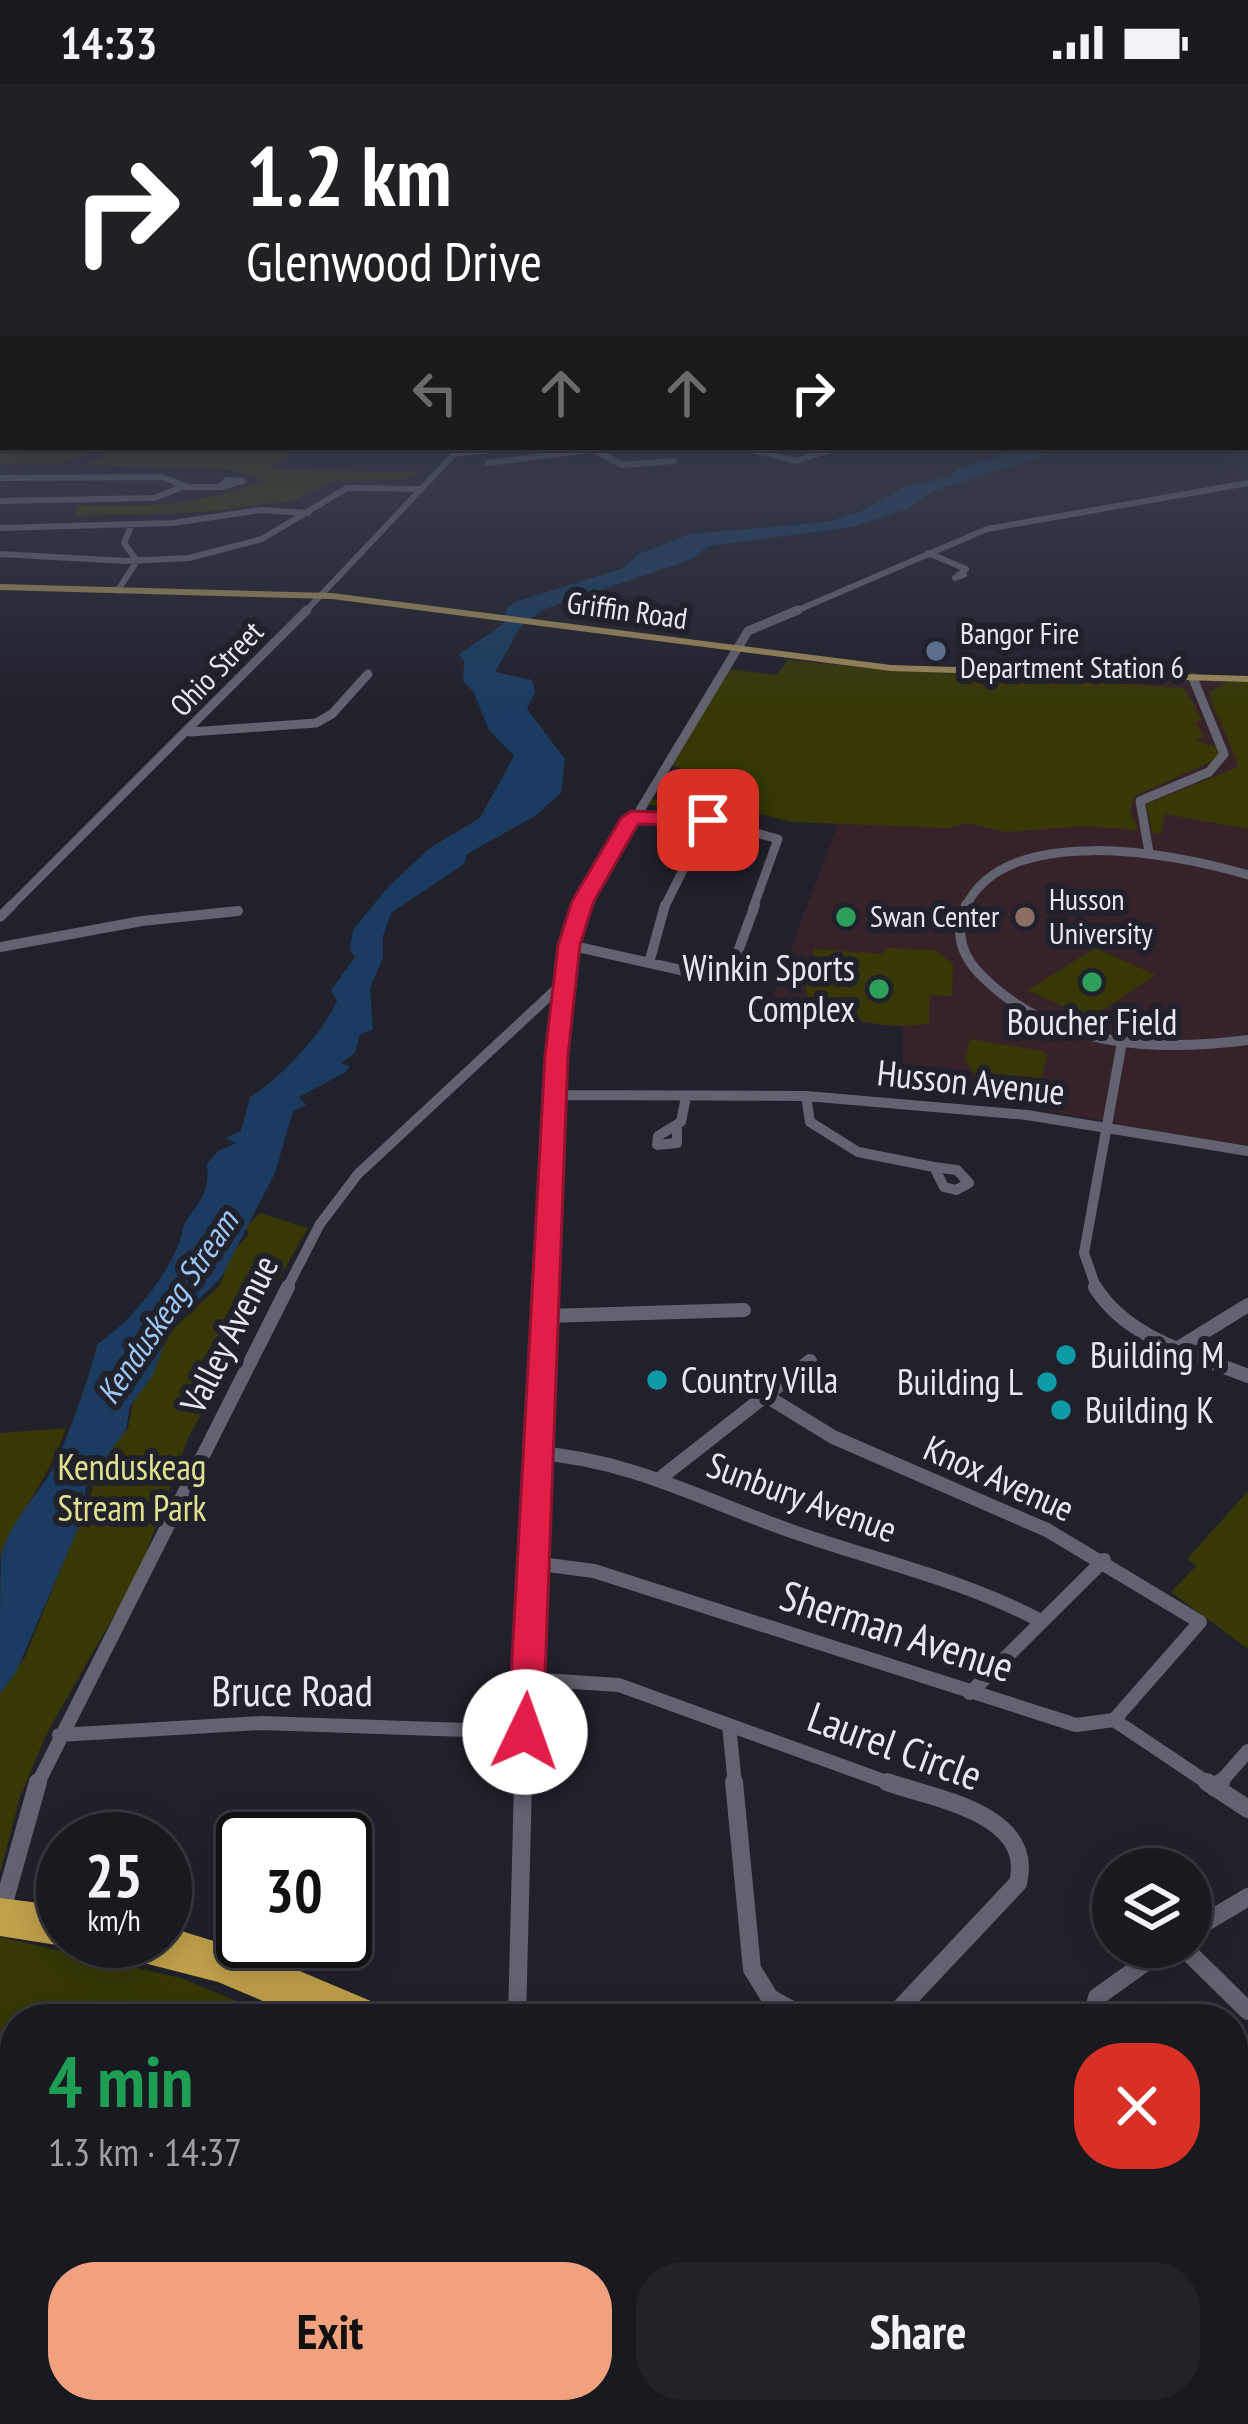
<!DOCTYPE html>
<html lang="en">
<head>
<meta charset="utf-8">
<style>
	:root { --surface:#191920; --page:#222229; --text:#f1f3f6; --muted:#9fa0a5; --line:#37383e; --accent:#f2a17e }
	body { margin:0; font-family:"PT Sans Narrow",sans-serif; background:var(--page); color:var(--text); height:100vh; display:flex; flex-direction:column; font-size:45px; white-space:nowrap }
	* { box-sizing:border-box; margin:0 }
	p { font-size:39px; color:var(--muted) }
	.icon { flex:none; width:66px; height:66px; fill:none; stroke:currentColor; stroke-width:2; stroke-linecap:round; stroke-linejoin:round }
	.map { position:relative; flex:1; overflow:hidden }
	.details { position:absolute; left:0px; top:1920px; width:1248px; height:420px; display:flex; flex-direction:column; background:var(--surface); border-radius:48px 48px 0 0; box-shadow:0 6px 30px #0003,0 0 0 3px var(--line) }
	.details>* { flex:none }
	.hud { position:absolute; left:0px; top:0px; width:1248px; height:366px; box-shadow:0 6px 30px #0003,0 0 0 3px var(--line); background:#202124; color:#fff; overflow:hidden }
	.controls { position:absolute; left:1092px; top:1764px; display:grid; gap:24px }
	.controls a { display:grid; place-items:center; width:120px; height:120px; border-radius:50%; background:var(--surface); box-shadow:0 6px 30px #0003,0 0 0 3px var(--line); font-size:60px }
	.speed { position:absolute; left:36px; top:1728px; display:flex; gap:24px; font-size:60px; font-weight:700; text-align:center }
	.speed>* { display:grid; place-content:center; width:156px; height:156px; border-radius:50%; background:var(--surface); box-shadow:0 6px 30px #0003,0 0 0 3px var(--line); line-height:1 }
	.speed small { font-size:30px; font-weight:400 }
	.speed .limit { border:6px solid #111; border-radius:18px; background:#fff; color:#111 }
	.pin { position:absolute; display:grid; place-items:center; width:102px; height:102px; color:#fff; margin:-51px; border-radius:24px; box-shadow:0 6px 18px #0006 }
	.me { position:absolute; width:132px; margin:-66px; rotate:3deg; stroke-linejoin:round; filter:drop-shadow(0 0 9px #0008) }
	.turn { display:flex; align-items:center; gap:42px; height:252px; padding:0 48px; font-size:54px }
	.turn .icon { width:156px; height:156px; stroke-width:2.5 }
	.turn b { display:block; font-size:84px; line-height:102px }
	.lanes { display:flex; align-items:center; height:114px; padding:0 48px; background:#0003; justify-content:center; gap:60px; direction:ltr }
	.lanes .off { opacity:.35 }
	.round { display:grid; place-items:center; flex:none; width:126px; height:126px; border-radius:48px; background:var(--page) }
	.summary { display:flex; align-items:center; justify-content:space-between; height:204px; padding:0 48px }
	h1 { font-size:72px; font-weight:800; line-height:90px; color:#1e9e55 }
	.cta { display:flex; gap:24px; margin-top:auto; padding:24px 48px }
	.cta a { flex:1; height:138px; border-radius:48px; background:var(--accent); color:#111; font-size:48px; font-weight:800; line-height:138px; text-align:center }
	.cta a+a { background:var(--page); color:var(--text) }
	.status { display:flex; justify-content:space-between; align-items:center; height:84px; padding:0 60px; background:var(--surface); direction:ltr }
	.status svg { height:33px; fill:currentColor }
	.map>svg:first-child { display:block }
	.education { fill:#352329 }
	.green { fill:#373806 }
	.water { fill:#1b3c60 }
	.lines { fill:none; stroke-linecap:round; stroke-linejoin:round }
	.minor-far4 { stroke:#62636f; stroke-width:6 }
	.minor-far3 { stroke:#62636f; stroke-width:9 }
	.minor-far2 { stroke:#62636f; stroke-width:10 }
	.minor-far1 { stroke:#62636f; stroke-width:14 }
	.minor { stroke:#62636f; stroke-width:18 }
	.major { fill:#9b8859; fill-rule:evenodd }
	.highway { fill:#c1a14a; fill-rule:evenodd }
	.route { fill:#e11d48; stroke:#92132f; stroke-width:3 }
	.service-dot { fill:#5c6f8a; stroke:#21212b; stroke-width:4.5 }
	.leisure-dot { fill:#2e9e5b; stroke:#21212b; stroke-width:4.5 }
	.education-dot { fill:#8d6e63; stroke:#21212b; stroke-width:4.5 }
	.culture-dot { fill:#0f9aa8; stroke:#21212b; stroke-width:4.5 }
	.labels { text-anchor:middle; stroke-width:12; stroke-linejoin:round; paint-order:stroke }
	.far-street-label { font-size:30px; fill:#e8e9f0; stroke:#21212b }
	.far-poi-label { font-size:30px; fill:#e8e9f0; stroke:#21212b; text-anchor:start }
	.far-water-label { font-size:33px; font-style:italic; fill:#9ec8f9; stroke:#21212b }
	.poi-label { font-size:36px; fill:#e8e9f0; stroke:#21212b; text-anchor:start }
	.street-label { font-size:36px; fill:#e8e9f0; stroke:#21212b }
	.park-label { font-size:36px; fill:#dee290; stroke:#21212b }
	.near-street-label { font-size:42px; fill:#e8e9f0; stroke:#21212b }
</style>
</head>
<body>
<div class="status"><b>14:33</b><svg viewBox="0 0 49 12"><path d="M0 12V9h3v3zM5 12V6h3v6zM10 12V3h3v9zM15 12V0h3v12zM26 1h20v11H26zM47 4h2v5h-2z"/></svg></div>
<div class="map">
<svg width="1248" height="2340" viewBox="0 0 1248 2340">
	<rect width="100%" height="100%" fill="#21212b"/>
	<!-- education -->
	<path class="education" d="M789 575 946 591 1248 596V1072L1118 1050 1120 1040 1026 1023 903 1009V943L766 930 839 737 729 718 774 593Z"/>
	<!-- green -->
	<path class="green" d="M0 341 3 363H112L58 380H0Z
		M119 363H301L267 385 418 389 403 396 332 397 293 417 204 428 74 432 78 421C143 425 208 420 265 396L230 386 88 381Z
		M788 576C920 590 1053 594 1184 604L1202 636 1195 638 1204 653 1196 657 1218 663 1217 675 1135 712 1130 727 1138 746 1085 742 1006 748 967 739 948 744 792 738 737 724 728 729 707 727 704 721H642L645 716 734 710 732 703 669 680 728 585 777 591Z
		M1227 598H1248V745L1165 730 1161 750 1153 749 1146 720 1238 683C1233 659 1212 628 1210 608Z
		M886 864 934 866 953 880 952 912 930 911 929 939C889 947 841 936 808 914L805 900 814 865 882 870Z
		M1095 864 1156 891 1089 935 1028 906Z
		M970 955 1042 967 1047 971 1037 1011C1009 1007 978 1004 965 975Z
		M260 1129 308 1144 189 1352 140 1486 46 1651 20 1713 0 1789V1609L25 1573 92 1407V1401L84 1403 104 1366 128 1345 134 1314 173 1245 220 1201 231 1170 249 1150 246 1143Z
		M66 1344C51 1392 19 1427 0 1474V1349Z
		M1248 1407V1565L1171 1508 1196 1482 1187 1475Z
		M0 1853 181 1894 280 1935H15V2325H341V2340H0Z
		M530 2325H1091L1122 2340H527Z"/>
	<!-- water -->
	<path class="water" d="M1029 363H1071L932 407 908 425 852 443 709 462 690 476 542 526 521 542 495 588 532 596 535 608 527 625 565 675 561 709 535 732 467 770 464 780 391 829 383 852V874L370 904 373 946 360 950 355 969 341 979 349 982 346 988 299 1013 306 1021 293 1027 275 1089 222 1192 169 1246 153 1291 130 1322 126 1346 87 1399 80 1440 16 1588 0 1610C0 1572 0 1506 1 1471 9 1441 33 1416 49 1391 62 1373 92 1285 97 1261 132 1235 163 1199 180 1157 181 1154 183 1142 185 1139 200 1116 210 1109 207 1080L218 1067 236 1059 225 1054 241 1047 250 1013C280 995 323 949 337 917L331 906 355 873 350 867 353 846 389 802 430 764 480 734 514 672 489 646 473 607 463 597 464 578 459 570 503 540 507 524 515 518 623 484 639 470 690 450 827 438 858 429 907 402 951 393 955 386Z"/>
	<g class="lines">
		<!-- minor-far4 -->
		<path class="minor-far4" d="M740 363 796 377 839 363
			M594 366 622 381 674 377
			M454 370 519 363
			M488 379 614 363
			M0 394 162 393 185 402 154 414 0 417
			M184 403H223L243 397 227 396 221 402
			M0 444 173 439 261 426 308 429
			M928 469 966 485 955 494 964 491
			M0 470 126 477 189 474 262 455 347 404 421 405
			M118 506 137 477 124 459 132 440
			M304 529 461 363
			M791 529 987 445 1248 399"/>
		<!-- minor-far3 -->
		<path class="minor-far3" d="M190 648 316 639 332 630 368 590
			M631 733 708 736 778 755 753 824
			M1149 768 1140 717 1209 688 1224 670 1193 594
			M9 824 307 526
			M581 824 748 547 798 526
			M664 824 708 736
			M965 824C1005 737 1175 769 1248 791"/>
		<!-- minor-far2 -->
		<path class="minor-far2" d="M966 821C953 850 962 874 985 895 1055 963 1156 968 1248 956
			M0 833 12 821
			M569 861 712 893 732 884 755 821
			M0 863 142 837 238 827
			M649 879 665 821
			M556 1011 806 1012 1027 1031 1248 1067
			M806 1012 810 1038 858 1068 934 1083
			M677 1046V1059L657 1061 658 1052 681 1038 686 1013
			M934 1083 957 1086 969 1099 956 1106 944 1103Z
			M286 1206 320 1140 358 1090 562 900
			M546 1206 565 883 582 821
			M1097 1206 1084 1169 1122 958"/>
		<!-- minor-far1 -->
		<path class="minor-far1" d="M1095 1203C1127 1255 1195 1271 1248 1292
			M546 1232 744 1226
			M1180 1263 1248 1221
			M538 1369C632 1376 707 1418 794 1448 877 1477 961 1495 1039 1536
			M663 1392 810 1277
			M533 1479 594 1487 1076 1641 1114 1636 1200 1538 1047 1446 833 1353 768 1313
			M528 1595 619 1601 729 1641
			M970 1609 1104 1476
			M1114 1636 1211 1701
			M59 1651 261 1639 525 1648
			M37 1701 288 1203
			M522 1701 546 1203
			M735 1701 729 1641 895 1701
			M1218 1701 1248 1667"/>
		<!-- minor -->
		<path class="minor" d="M734 1698 752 1885 770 1914 808 1935
			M887 1698C935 1715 1035 1729 1018 1799L890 1935
			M1207 1698 1248 1725
			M1215 1704 1221 1698
			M0 1833 38 1698
			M1191 1847 1248 1813
			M1183 1863 1248 1927
			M517 1935 523 1698
			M1092 1935 1097 1913 1167 1863
			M1233 2086 1248 2101
			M512 2340 515 2325"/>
		<!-- major -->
		<path class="major" d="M0 500 332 509 891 581 1248 592V598L891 587 332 515 0 506Z"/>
		<!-- highway -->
		<path class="highway" d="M0 1814 63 1822V1857L72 1858 63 1862 0 1852Z
			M165 1842 269 1874 392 1926 396 1935H306L218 1898 105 1869 96 1865 92 1857H165Z
			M1233 2321 1248 2328V2340H1205L1196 2336 1192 2325H1233Z
			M1136 2325H1184L1193 2329 1197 2340H1149L1140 2336Z"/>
	</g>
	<!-- sky -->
	<linearGradient id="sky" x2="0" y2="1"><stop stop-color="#121218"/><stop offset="0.48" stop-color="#3d4355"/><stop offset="1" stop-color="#3d4355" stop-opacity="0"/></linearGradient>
	<rect width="1248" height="627" fill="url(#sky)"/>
	<!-- route -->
	<path class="route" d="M631 727 708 730 718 736 708 742 638 740 594 817 580 861 568 971 543 1648 538 1659 525 1663 513 1659 508 1648 545 971 558 861 572 817 621 734Z"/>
	<!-- markers -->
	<circle class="service-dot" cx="936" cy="567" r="12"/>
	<g class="leisure-dot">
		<circle cx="846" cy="833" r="12"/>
		<circle cx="1092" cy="898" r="12"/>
		<circle cx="879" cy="905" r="12"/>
	</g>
	<circle class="education-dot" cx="1025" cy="833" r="12"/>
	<g class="culture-dot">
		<circle cx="1066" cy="1271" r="12"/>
		<circle cx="657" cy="1296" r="12"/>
		<circle cx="1047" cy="1298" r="12"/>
		<circle cx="1061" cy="1326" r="12"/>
	</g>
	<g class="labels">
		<!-- far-street labels -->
		<g class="far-street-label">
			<text transform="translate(627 527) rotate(8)" y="10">Griffin Road</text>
			<text transform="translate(217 585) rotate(-46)" y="10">Ohio Street</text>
		</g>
		<!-- far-poi labels -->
		<g class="far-poi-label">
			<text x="960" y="560">Bangor Fire<tspan x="960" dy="34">Department Station 6</tspan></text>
			<text x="1049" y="826">Husson<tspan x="1049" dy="34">University</tspan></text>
			<text x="870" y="843">Swan Center</text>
		</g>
		<!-- far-water labels -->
		<g class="far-water-label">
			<text transform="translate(167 1223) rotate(-56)" y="12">Kenduskeag Stream</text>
		</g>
		<!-- poi labels -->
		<g class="poi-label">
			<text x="855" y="897" text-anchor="end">Winkin Sports<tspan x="855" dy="41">Complex</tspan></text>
			<text x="1092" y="951" text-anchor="middle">Boucher Field</text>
			<text x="1090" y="1284">Building M</text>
			<text x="681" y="1309">Country Villa</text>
			<text x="1023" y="1311" text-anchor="end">Building L</text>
			<text x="1085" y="1339">Building K</text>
		</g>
		<!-- street labels -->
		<g class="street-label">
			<text transform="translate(971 998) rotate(6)" y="13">Husson Avenue</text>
			<text transform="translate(229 1250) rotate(-63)" y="13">Valley Avenue</text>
			<text transform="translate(999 1394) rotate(24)" y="13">Knox Avenue</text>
			<text transform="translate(802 1413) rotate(20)" y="13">Sunbury Avenue</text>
		</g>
		<!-- park labels -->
		<g class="park-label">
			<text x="132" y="1396">Kenduskeag<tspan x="132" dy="41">Stream Park</tspan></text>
		</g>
		<!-- near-street labels -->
		<g class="near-street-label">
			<text transform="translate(897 1547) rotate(18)" y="15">Sherman Avenue</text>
			<text x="292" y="1622">Bruce Road</text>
			<text transform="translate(895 1662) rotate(20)" y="15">Laurel Circle</text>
		</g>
	</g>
</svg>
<div class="controls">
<a><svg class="icon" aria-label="layers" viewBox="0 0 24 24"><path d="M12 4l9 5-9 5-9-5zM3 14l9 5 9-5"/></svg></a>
</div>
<div class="speed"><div>25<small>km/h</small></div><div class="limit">30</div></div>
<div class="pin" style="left:708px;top:736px;background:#d93025"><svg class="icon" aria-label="arrive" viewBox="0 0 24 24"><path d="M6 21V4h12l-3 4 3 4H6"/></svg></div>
<svg class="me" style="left:525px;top:1648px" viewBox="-20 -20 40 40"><circle r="19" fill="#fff"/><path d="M0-13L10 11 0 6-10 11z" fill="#e11d48"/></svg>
<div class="hud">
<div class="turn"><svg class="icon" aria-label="right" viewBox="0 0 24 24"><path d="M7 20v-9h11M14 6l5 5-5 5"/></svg><div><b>1.2 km</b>Glenwood Drive</div></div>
<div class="lanes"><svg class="icon off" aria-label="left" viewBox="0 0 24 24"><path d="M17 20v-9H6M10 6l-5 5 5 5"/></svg><svg class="icon off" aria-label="ahead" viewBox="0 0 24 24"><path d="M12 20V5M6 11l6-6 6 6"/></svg><svg class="icon off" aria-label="ahead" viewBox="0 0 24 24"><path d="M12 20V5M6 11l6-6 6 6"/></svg><svg class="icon" aria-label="right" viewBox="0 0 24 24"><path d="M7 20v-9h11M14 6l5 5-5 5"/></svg></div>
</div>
<section class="details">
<div class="summary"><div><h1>4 min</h1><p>1.3 km · 14:37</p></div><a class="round" style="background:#d93025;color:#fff"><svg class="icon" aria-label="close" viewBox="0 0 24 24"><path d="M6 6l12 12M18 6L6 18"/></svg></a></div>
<div class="cta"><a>Exit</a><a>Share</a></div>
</section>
</div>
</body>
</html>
